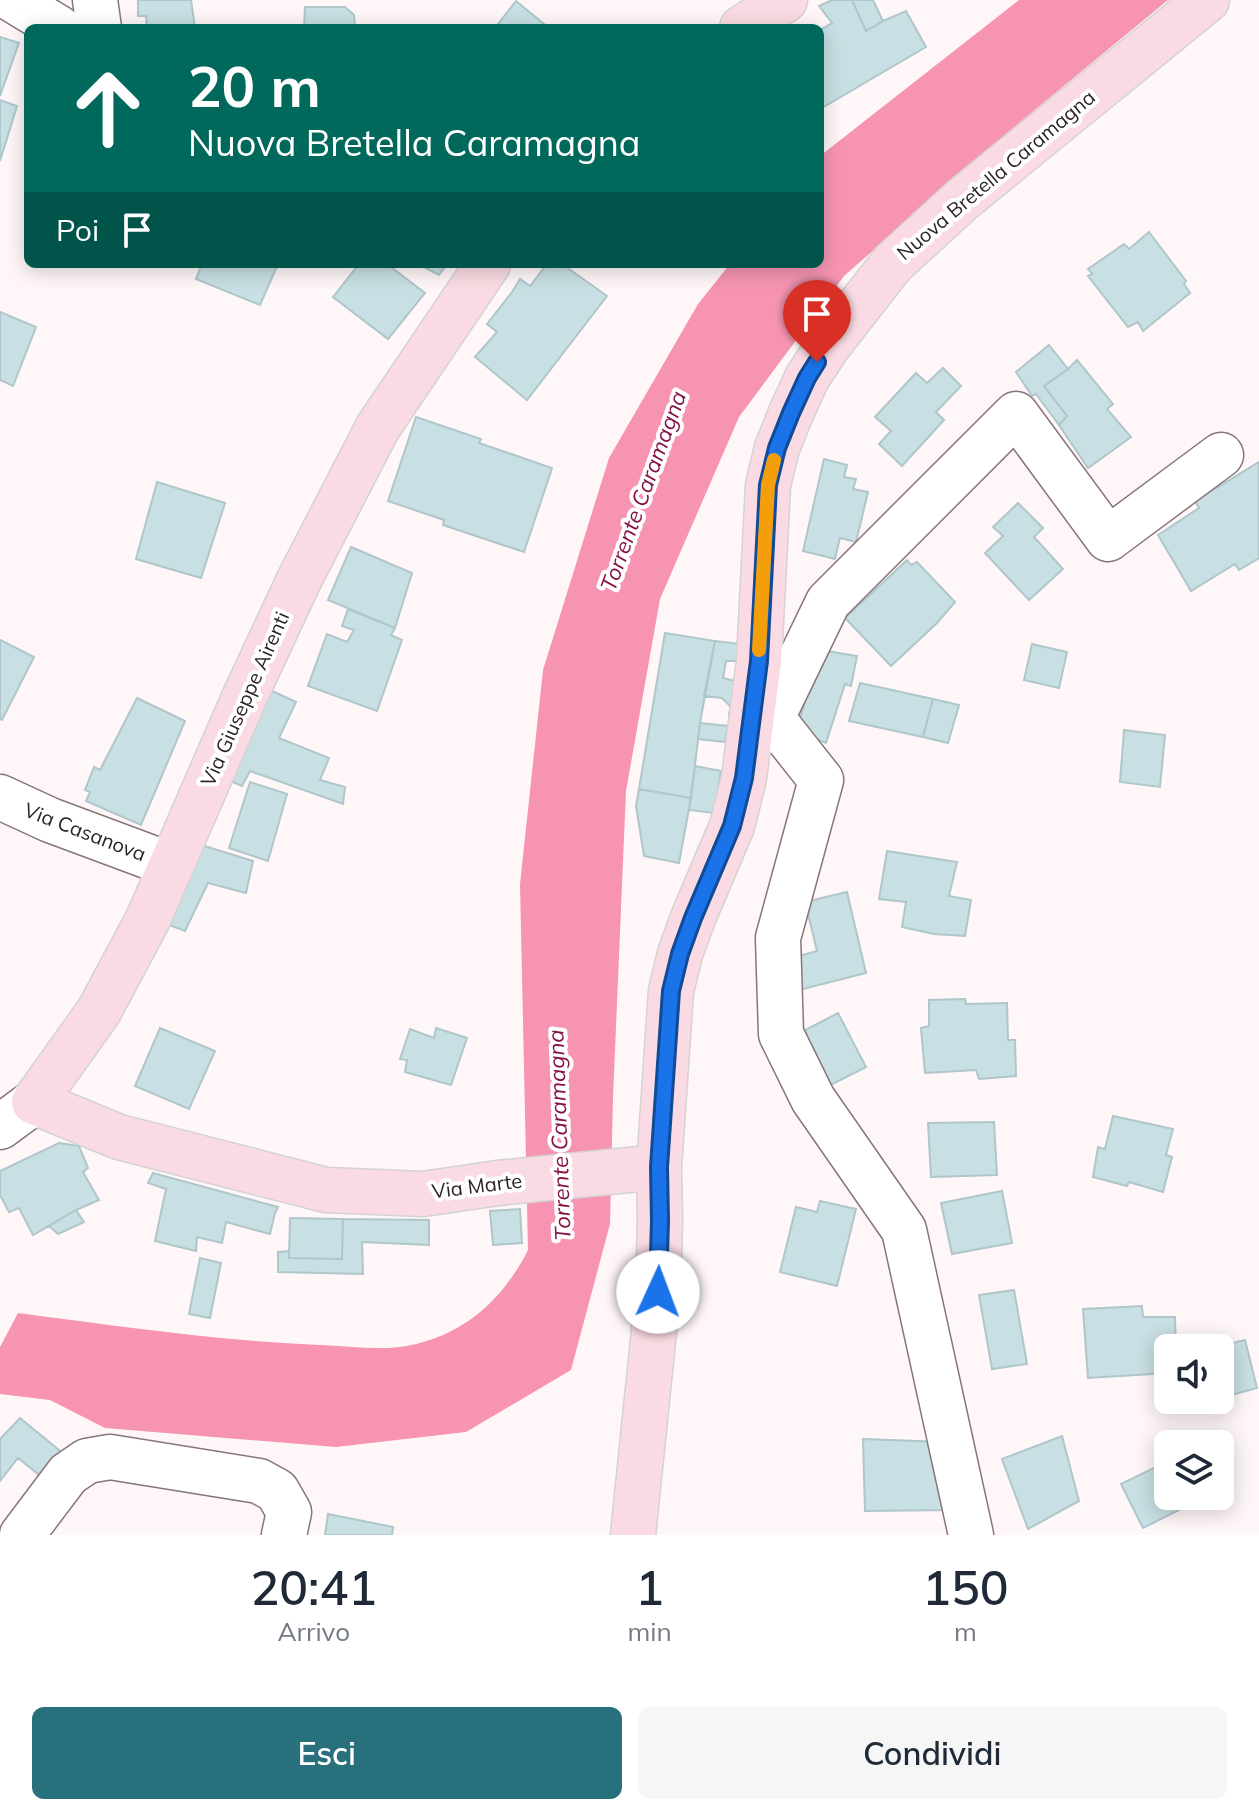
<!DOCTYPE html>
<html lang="it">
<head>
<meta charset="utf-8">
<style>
	:root { --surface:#fff; --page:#f6f6f7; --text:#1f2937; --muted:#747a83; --accent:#28707b }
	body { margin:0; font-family:Mulish,sans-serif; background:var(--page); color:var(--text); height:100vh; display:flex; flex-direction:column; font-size:30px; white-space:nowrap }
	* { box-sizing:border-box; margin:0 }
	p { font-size:26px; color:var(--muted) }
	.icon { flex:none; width:44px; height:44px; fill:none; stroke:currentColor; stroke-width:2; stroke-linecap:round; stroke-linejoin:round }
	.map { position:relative; height:1535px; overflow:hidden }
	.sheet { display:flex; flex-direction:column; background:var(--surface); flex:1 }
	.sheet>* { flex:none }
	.hud { position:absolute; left:24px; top:24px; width:800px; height:244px; border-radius:12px; box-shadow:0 4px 20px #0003; background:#00695c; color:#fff; overflow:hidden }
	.controls { position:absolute; left:1154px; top:1334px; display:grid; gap:16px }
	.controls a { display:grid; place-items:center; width:80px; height:80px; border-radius:12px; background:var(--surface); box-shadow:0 4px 20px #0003; font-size:40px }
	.pin { position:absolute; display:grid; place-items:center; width:68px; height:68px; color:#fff; margin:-82px -34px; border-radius:50% 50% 50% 0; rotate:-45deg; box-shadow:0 0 8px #0007 }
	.pin .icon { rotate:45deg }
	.me { position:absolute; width:88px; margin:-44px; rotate:2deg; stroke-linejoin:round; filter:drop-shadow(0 0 6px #0008) }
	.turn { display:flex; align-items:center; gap:28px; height:168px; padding:0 32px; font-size:36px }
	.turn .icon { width:104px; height:104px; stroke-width:2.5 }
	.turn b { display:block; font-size:56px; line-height:68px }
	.then { display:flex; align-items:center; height:76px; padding:0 32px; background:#0003; gap:16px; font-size:30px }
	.eta { display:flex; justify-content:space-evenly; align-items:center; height:136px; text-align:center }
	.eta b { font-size:48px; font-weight:600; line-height:56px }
	.button { display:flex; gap:16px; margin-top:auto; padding:16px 32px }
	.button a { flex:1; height:92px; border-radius:12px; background:var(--accent); color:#fff; font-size:32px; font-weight:600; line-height:92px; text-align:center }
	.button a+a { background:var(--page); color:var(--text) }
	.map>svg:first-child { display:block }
	.water { fill:#f694b2 }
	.building { fill:#c8dfe3; stroke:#afc6ca; stroke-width:2 }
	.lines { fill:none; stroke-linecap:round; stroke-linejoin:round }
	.minor-casing { stroke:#88757a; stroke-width:47 }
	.major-casing { stroke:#d4d3d3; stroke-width:47 }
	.minor { stroke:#fff; stroke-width:44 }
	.major { stroke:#fbdbe3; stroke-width:44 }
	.route-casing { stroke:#114b97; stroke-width:20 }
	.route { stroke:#1a73e8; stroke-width:14 }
	.slow { stroke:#f59e0b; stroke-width:14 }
	.labels { text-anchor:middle; stroke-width:8; stroke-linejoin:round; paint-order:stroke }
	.street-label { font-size:20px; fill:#2a2224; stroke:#fff }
	.water-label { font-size:22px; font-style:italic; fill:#861246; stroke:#fff }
</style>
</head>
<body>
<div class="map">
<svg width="1259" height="1535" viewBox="0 0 1259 1535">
	<rect width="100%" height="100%" fill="#fff6f8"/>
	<!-- water -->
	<path class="water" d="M1019 0H1168L1007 133 844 276 739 417 660 599 626 791 613 1097 610 1224 571 1370 466 1432 336 1447 105 1428 50 1400 0 1394V1347L18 1313C118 1326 219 1341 320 1345 351 1346 385 1352 416 1344 468 1332 505 1296 528 1250L520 884 543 670 609 458 698 304 730 264H820V156Z"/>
	<!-- building -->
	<path class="building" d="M138 0H191L195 28H147L146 16H138Z
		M832 0H852L866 31 883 21 906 11 926 47 820 109V30L832 23 819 6Z
		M852 0H873L883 21 866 31Z
		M516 1 549 28H495Z
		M305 7H345L354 15 355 27 304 28Z
		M0 37 19 43 0 96Z
		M0 100 17 106 0 161Z
		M1149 232 1186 281 1184 284 1190 293 1143 331 1138 322 1128 327 1088 276 1092 274 1088 269 1124 244 1129 249Z
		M202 264H278L260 305 196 279Z
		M359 264H387L425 293 388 339 333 297Z
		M418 264H447L439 275Z
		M547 264H562L607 296 527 400 475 357 497 332 487 324 512 292 520 279 530 286Z
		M0 312 36 327 13 386 0 380Z
		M1049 345 1068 369 1044 386 1067 416 1059 425 1036 394 1032 396 1016 372Z
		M1077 360 1113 404 1107 409 1131 437 1088 468 1059 425 1067 416 1044 386 1068 369Z
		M943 368 961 386 936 412 944 420 902 466 879 444 891 431 875 417 916 373 927 383Z
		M416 417 481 439 479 443 552 468 524 552 443 525 444 520 388 501Z
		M824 459 847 465 844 477 856 479 853 489 868 492 856 542 840 538 835 559 803 551Z
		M1259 462V558L1239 570 1235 564 1191 591 1158 535 1199 508 1195 501Z
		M157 482 225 503 201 578 136 559Z
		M1018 503 1043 528 1034 537 1063 569 1029 600 985 553 1003 536 993 527Z
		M351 547 412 573 395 628 328 600Z
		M907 560 911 565 917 562 955 602 937 623 891 666 845 618Z
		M348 609 395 628 391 635 402 640 377 711 308 686 327 634 347 642 354 630 342 626Z
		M665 633 715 641 700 723 691 798 639 789Z
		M0 640 34 657 2 720 0 719Z
		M715 641 741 644 738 661H726L723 678 735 681 731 707 722 698 704 696Z
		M1032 644 1067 652 1059 688 1024 680Z
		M821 650 857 656 851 686 845 684 826 743 796 731Z
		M860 683 933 699 923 737 849 721Z
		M268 689 296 702 279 738 329 758 320 780 345 787 343 804 250 771 242 786 230 781Z
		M137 698 185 721 141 825 86 801 90 792 85 790 94 767 100 770Z
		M933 699 959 705 948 743 923 737Z
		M700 723 728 726 725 742 698 739Z
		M1124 730 1165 735 1160 787 1120 782Z
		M695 766 721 771 714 813 689 810Z
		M250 782 287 794 268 861 229 848Z
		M639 789 691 798 679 863 644 856 636 806Z
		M198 844 253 861 246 893 208 883 185 931 164 923Z
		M887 851 957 862 949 896 971 900 965 936 934 934 902 927 906 902 879 899Z
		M847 892 866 973 799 990 792 958 817 951 805 902Z
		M965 999 966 1004 1007 1003 1008 1040H1015L1016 1076 979 1079 976 1070 925 1073 921 1028 929 1026V1000Z
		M838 1013 866 1067 817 1092 790 1038Z
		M160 1028 215 1051 189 1109 135 1086Z
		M436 1028 467 1038 451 1085 405 1072 407 1060 400 1059 410 1029 434 1038Z
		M1113 1116 1173 1129 1166 1155 1172 1157 1163 1192 1129 1182 1127 1186 1093 1177 1098 1147 1105 1149Z
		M994 1122 997 1175 931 1177 928 1123Z
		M59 1143 79 1146 88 1168 83 1172 99 1200 76 1210 33 1235 19 1208 9 1212 0 1195V1171Z
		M153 1173 278 1207 275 1213 270 1234 226 1222 222 1243 197 1237 196 1251 155 1241 166 1189 148 1183Z
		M1002 1191 1012 1243 952 1254 941 1203Z
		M820 1201 856 1209 837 1286 780 1272 796 1207 817 1212Z
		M520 1209 522 1243 493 1245 490 1211Z
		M76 1210 84 1222 58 1234 49 1226Z
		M290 1218 343 1219 342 1259 289 1258Z
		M343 1219 429 1220V1245L362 1242 363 1274 278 1272V1252L289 1251V1258L342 1259Z
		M200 1258 221 1263 210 1318 189 1314Z
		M1014 1290 1027 1364 992 1369 979 1295Z
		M1142 1306 1143 1317H1175L1176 1348H1168V1373L1088 1378 1083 1309Z
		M1245 1340 1257 1388 1220 1398V1348H1212Z
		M20 1418 64 1454 43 1478 18 1458 0 1481V1439Z
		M1062 1436 1079 1501 1028 1529 1002 1459Z
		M863 1439 944 1442 952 1510 865 1511Z
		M1168 1461V1496H1207L1143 1528 1121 1484Z
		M328 1514 393 1527 392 1535H325Z"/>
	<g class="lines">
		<!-- minor casing -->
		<g class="minor-casing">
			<path id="minor" d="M13 0 59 28
				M95 0 99 28
				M752 715 772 718 821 780 778 938 781 1034 813 1099 904 1230 971 1535
				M772 718 828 602 1016 414 1108 539 1221 455
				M0 797 50 820 171 865
				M0 1127 34 1102
				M22 1535 68 1474 87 1461 110 1457 259 1481 277 1491 289 1512 284 1535"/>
		</g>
		<!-- major casing -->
		<g class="major-casing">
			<path id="major" d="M742 28 785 0
				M488 264 378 427 299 580 244 698 148 919 99 1011 34 1102 119 1137 326 1190 423 1194 498 1183 659 1167
				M633 1535 658 1292 660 1220 659 1167 671 991 680 954 693 918 732 826 744 778 759 661 768 485 777 448 791 413 807 378 828 346 892 264 963 199 1207 0"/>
		</g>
		<!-- minor -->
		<use href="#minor" class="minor"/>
		<!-- major -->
		<use href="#major" class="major"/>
	</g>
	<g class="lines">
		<!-- route casing -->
		<g class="route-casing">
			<path id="route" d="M658 1292 660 1220 659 1167 671 991 680 954 693 918 732 826 744 778 759 661 768 485 777 448 791 413 807 378 817 362"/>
		</g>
		<!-- route -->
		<use href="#route" class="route"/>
		<!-- slow -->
		<path class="slow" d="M759 650 768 485 774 460"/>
	</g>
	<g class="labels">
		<!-- street labels -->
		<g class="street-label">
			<text transform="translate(996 175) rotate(-40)" y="7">Nuova Bretella Caramagna</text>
			<text transform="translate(245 699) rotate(-66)" y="7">Via Giuseppe Airenti</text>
			<text transform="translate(85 832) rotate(21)" y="7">Via Casanova</text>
			<text transform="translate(477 1186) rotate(-7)" y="7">Via Marte</text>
		</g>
		<!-- water labels -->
		<g class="water-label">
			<text transform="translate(643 491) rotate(-70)" y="8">Torrente Caramagna</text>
			<text transform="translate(559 1135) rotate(-92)" y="8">Torrente Caramagna</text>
		</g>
	</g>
</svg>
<div class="controls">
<a><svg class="icon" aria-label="sound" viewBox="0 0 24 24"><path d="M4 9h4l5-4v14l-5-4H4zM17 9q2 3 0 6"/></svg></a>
<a><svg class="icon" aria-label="layers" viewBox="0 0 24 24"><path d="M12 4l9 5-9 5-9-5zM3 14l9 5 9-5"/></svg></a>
</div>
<div class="pin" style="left:817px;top:362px;background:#d93025"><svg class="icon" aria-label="arrive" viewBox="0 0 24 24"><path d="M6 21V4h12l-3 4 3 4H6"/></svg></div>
<svg class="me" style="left:658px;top:1292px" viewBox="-20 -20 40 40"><circle r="19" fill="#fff"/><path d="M0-13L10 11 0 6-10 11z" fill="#1a73e8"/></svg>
<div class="hud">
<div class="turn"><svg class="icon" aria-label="ahead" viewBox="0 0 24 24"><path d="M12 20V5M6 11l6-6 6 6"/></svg><div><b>20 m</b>Nuova Bretella Caramagna</div></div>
<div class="then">Poi<svg class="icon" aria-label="arrive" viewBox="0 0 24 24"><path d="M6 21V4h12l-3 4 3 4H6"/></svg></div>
</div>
</div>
<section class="sheet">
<div class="eta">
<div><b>20:41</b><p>Arrivo</p></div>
<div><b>1</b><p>min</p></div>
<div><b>150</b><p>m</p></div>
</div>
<div class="button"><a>Esci</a><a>Condividi</a></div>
</section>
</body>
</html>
